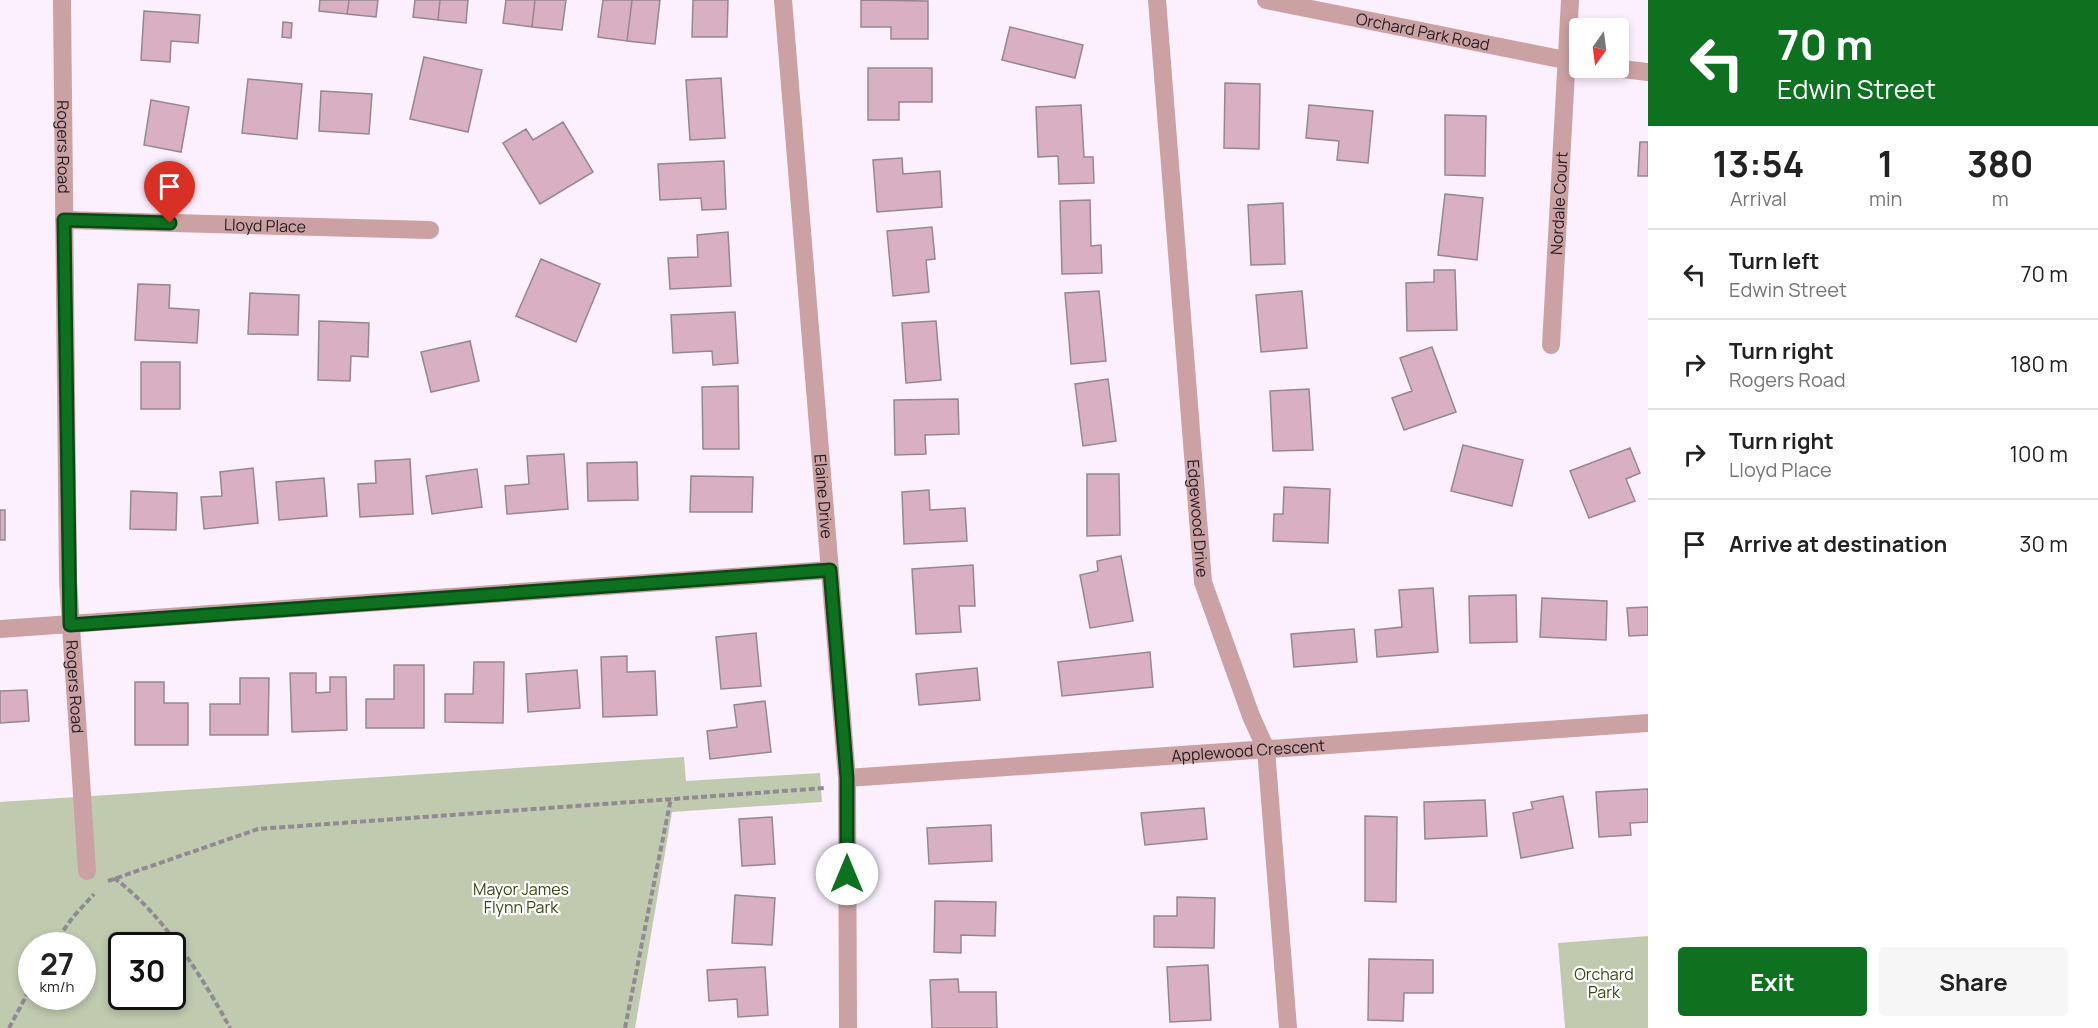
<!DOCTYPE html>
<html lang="en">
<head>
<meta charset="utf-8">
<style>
	:root { --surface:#fff; --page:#f6f6f6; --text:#222; --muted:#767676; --line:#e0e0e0; --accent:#0d7120 }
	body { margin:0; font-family:Manrope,sans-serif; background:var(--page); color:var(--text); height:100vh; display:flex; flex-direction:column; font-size:22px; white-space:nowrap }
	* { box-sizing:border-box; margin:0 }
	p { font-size:20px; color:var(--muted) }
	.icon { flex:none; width:33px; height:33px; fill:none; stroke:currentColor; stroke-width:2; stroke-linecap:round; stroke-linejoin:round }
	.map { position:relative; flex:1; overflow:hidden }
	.panel { display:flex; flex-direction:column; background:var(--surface); width:450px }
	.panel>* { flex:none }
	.banner { background:#0d7120; color:#fff; overflow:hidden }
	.needle { width:39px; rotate:194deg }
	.buttons { position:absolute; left:1569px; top:18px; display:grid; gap:12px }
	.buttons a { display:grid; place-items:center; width:60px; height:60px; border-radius:6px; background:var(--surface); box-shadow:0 3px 9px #0003; font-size:30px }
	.speed { position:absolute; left:18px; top:932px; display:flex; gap:12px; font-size:30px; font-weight:700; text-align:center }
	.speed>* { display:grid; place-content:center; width:78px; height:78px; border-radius:50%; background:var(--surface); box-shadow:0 3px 9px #0003; line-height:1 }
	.speed small { font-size:15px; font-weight:400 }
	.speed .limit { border:3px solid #111; border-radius:9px; background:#fff; color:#111 }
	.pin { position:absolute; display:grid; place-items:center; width:51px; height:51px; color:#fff; margin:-62px -26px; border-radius:50% 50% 50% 0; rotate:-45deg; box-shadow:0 0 6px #0007 }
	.pin .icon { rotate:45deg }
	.me { position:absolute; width:66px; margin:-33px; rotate:0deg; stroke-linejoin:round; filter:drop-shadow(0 0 4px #0008) }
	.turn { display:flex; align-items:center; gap:21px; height:126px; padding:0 30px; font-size:27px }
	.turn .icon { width:78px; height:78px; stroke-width:2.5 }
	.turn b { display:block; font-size:42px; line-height:51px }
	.eta { display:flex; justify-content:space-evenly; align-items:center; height:102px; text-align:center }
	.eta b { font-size:36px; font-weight:700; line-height:42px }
	.action { display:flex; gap:12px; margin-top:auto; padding:12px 30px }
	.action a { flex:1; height:69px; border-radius:6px; background:var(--accent); color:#fff; font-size:24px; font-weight:700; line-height:69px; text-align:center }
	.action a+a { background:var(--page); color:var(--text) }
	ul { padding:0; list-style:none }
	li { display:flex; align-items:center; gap:18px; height:90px; padding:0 30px; border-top:2px solid var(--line) }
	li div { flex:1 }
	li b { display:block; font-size:22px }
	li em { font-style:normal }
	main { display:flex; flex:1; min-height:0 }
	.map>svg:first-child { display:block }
	.green { fill:#c0caaf; fill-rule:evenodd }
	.building { fill:#d8b0c2; stroke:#97868e; stroke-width:1.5 }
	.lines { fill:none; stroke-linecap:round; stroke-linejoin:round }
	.path { stroke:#928a93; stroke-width:4; stroke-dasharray:6 3; stroke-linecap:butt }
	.minor { stroke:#cba1a3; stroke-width:18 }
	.tertiary { stroke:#cba1a3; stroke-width:18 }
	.route-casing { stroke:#084915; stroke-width:15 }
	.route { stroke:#0d7120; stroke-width:10 }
	.labels { text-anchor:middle; stroke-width:4.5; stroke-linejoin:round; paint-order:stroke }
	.street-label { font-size:16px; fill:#221d22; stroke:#fff }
	.park-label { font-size:16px; fill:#37470e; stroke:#fff }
</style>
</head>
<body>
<main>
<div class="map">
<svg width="1648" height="1028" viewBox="0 0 1648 1028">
	<rect width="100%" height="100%" fill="#fcf0fe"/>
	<!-- green -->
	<path class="green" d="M684 757 686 781 820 773 822 802 672 812 635 1028H0V802ZM32 945H82V996H32ZM122 945H172V996H122Z
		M1648 936V1028H1565L1558 943Z"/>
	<!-- building -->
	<path class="building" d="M320 0H349L347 14 319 11Z
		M349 0H378L376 17 347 14Z
		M415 0H440L438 20 413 17Z
		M440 0H468L466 23 438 20Z
		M506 0H535L532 27 503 23Z
		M535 0H566L562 30 532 27Z
		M603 0H632L627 41 598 37Z
		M632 0H660L655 44 627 41Z
		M693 0H728L727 37H692Z
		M861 0 928 1V39H891V27H861Z
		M144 11 200 15 198 43 171 41 170 62 141 60Z
		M283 22 292 23 291 38 282 37Z
		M1010 27 1083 45 1075 78 1002 60Z
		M424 57 482 70 468 132 410 119Z
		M868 68H932V102H899V120H868Z
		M721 78 725 138 690 140 686 80Z
		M248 79 302 84 297 139 242 133Z
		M1225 83 1260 84 1259 149 1224 148Z
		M321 91 372 94 369 134 319 131Z
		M151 100 189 107 181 152 144 145Z
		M1081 105 1084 157H1093L1094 183 1059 184 1058 156 1038 157 1036 107Z
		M1309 105 1373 111 1368 163 1337 160 1339 141 1306 138Z
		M1445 115 1486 116 1485 176 1445 175Z
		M563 122 593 172 540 204 503 143 526 129 533 140Z
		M1640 142H1648V176H1638Z
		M902 158 903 174 940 171 942 207 877 212 873 160Z
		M724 161 726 209 702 210 701 198 660 200 658 164Z
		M1445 194 1483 198 1477 260 1438 255Z
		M1090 200 1091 246 1101 245 1102 273 1062 274 1060 201Z
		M1283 203 1285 264 1251 265 1248 205Z
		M932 227 935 259 926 260 929 292 893 296 887 231Z
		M728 232 731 286 670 289 668 258 698 257 697 235Z
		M541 259 600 284 576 342 516 316Z
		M1434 270H1455L1457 330 1407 331 1406 283 1434 282Z
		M138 284 170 285 169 308 199 310 197 343 135 340Z
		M1099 291 1106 361 1071 364 1065 293Z
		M1302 291 1307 348 1261 352 1256 295Z
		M250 293 299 295 298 335 248 334Z
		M735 312 738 363 713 365 712 351 673 353 671 315Z
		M319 321 369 323 368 357 351 356 350 381 318 380Z
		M936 321 941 380 906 383 902 323Z
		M470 341 479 381 431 392 421 352Z
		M1432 347 1456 412 1404 430 1392 398 1412 391 1400 358Z
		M141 362H180V409H141Z
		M1108 379 1116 441 1083 446 1075 384Z
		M738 386 739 449H703L702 387Z
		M1309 389 1313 450 1273 451 1270 391Z
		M958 399 959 434 925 435 926 454 895 455 894 400Z
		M1463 445 1523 460 1512 506 1451 491Z
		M1630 448 1640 473 1626 479 1635 501 1589 518 1570 471Z
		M564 454 568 509 507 514 505 486 529 484 527 456Z
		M410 459 413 514 360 517 358 484 376 483 375 461Z
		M637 462 638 500 588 501 587 463Z
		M253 468 258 523 204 529 201 497 222 496 220 472Z
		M477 469 482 507 432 514 426 476Z
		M1087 474H1119L1120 535 1087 536Z
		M691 476 753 477 752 512H690Z
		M324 478 327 516 279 520 276 482Z
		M1284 487 1330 489 1328 543 1273 541 1274 514H1283Z
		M929 490 930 510 965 508 967 541 904 544 902 492Z
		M131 491 177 493 176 530 130 529Z
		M0 510H5V540H0Z
		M1121 556 1133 621 1090 628 1080 575 1098 571 1097 561Z
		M973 565 975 606H959L961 632 916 634 912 569Z
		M1433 588 1438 652 1377 657 1375 630 1402 627 1399 590Z
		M1516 595 1517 642 1470 643 1469 596Z
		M1542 598 1607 601 1606 640 1540 637Z
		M1648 607V635L1629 636 1627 608Z
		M1354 629 1357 662 1294 667 1291 634Z
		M756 633 761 686 721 689 716 637Z
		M1150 652 1153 687 1062 696 1058 662Z
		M627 656V672L655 671 657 715 603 717 601 657Z
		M474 662H504L503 723 445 722V694H473Z
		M394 665H424V728H366V699H394Z
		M977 668 980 700 919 705 916 674Z
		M577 670 580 708 528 712 526 674Z
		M290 673H316V693L330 692V677H346L347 730 292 732Z
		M240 678H269L268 735H210V704H240Z
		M135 682H164V703H188V745H135Z
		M27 690 29 721 0 723V691Z
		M765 701 771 752 710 759 707 731 737 727 734 705Z
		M1648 789V822L1630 823 1631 835 1599 837 1596 792Z
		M1563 796 1573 848 1521 858 1513 813 1533 809 1531 802Z
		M1485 800 1487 836 1425 839 1424 802Z
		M1204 808 1207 839 1145 845 1141 813Z
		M1365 816 1397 817 1396 902 1365 901Z
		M772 817 775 864 742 866 739 819Z
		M991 825 992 861 929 864 927 828Z
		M735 895 775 898 772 945 732 943Z
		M1177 897 1215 898 1214 948 1154 947V916H1177Z
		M935 901 996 902 995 936 961 935V953L934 952Z
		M1369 959 1433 960V993H1404L1403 1021 1368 1020Z
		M1208 965 1211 1020 1170 1022 1167 967Z
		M765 967 768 1015 738 1017 737 999 709 1001 707 970Z
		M958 979 959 992H996L997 1028H932L930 980Z"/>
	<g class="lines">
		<!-- path -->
		<path class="path" d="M114 878C162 913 202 976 230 1028
			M108 881 258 829 825 788
			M53 945 73 917 94 894
			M9 1028 32 985
			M625 1028 671 798"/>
		<!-- minor -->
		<g class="minor">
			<path id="s1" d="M62 0 68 581 87 871"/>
			<path id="s2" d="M783 0 847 778 848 1028"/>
			<path id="s3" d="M1157 0 1203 582 1251 716 1266 749 1288 1028"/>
			<path id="s4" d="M64 220 430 230"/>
			<path id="s5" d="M1551 345 1570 0"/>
			<path d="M0 629 830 570"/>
			<path id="s6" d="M847 778 1648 723"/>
		</g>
		<!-- tertiary -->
		<g class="tertiary">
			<path id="s7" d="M1266 0 1580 63"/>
			<path d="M1614 68 1648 72"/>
		</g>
	</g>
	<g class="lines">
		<!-- route casing -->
		<g class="route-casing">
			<path id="route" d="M170 223 64 220 70 625 830 570 847 778V874"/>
		</g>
		<!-- route -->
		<use href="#route" class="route"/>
	</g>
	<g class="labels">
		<!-- street labels -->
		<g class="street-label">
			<text dy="6" stroke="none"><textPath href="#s7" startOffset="160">Orchard Park Road</textPath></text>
			<text dy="6" stroke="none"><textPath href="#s1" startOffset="147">Rogers Road</textPath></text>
			<text dy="6" stroke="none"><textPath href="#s5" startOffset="142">Nordale Court</textPath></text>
			<text dy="6" stroke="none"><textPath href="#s4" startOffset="201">Lloyd Place</textPath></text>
			<text dy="6" stroke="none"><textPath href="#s2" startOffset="498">Elaine Drive</textPath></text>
			<text dy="6" stroke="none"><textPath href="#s3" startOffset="520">Edgewood Drive</textPath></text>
			<text dy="6" stroke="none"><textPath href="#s1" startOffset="687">Rogers Road</textPath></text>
			<text dy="6" stroke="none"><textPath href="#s6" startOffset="402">Applewood Crescent</textPath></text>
		</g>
		<!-- park labels -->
		<g class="park-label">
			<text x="521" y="895">Mayor James<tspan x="521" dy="18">Flynn Park</tspan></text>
			<text x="1604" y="980">Orchard<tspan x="1604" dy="18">Park</tspan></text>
		</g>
	</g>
</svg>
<div class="buttons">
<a><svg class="needle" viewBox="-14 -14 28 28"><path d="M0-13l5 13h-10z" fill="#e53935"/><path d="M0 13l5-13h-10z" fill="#767676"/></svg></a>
</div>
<div class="speed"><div>27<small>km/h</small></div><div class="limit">30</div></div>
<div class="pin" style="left:170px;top:223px;background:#d93025"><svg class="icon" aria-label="arrive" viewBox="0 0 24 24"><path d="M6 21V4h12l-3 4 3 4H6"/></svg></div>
<svg class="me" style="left:847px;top:874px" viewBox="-20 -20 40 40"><circle r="19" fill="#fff"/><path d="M0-13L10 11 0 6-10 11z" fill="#0d7120"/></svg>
</div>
<section class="panel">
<div class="banner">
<div class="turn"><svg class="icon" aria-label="left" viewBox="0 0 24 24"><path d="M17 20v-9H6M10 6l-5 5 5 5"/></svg><div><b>70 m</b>Edwin Street</div></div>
</div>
<div class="eta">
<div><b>13:54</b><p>Arrival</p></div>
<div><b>1</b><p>min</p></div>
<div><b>380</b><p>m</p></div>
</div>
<ul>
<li><svg class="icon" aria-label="left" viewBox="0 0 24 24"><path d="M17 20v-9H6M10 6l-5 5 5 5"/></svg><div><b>Turn left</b><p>Edwin Street</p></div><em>70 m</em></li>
<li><svg class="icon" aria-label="right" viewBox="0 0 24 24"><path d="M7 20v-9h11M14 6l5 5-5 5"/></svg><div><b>Turn right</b><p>Rogers Road</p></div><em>180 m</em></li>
<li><svg class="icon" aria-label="right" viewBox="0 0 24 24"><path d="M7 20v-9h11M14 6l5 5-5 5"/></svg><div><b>Turn right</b><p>Lloyd Place</p></div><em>100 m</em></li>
<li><svg class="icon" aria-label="arrive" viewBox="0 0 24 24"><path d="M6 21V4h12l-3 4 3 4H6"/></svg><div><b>Arrive at destination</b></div><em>30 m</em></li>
</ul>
<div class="action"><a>Exit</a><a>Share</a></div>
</section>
</main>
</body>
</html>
